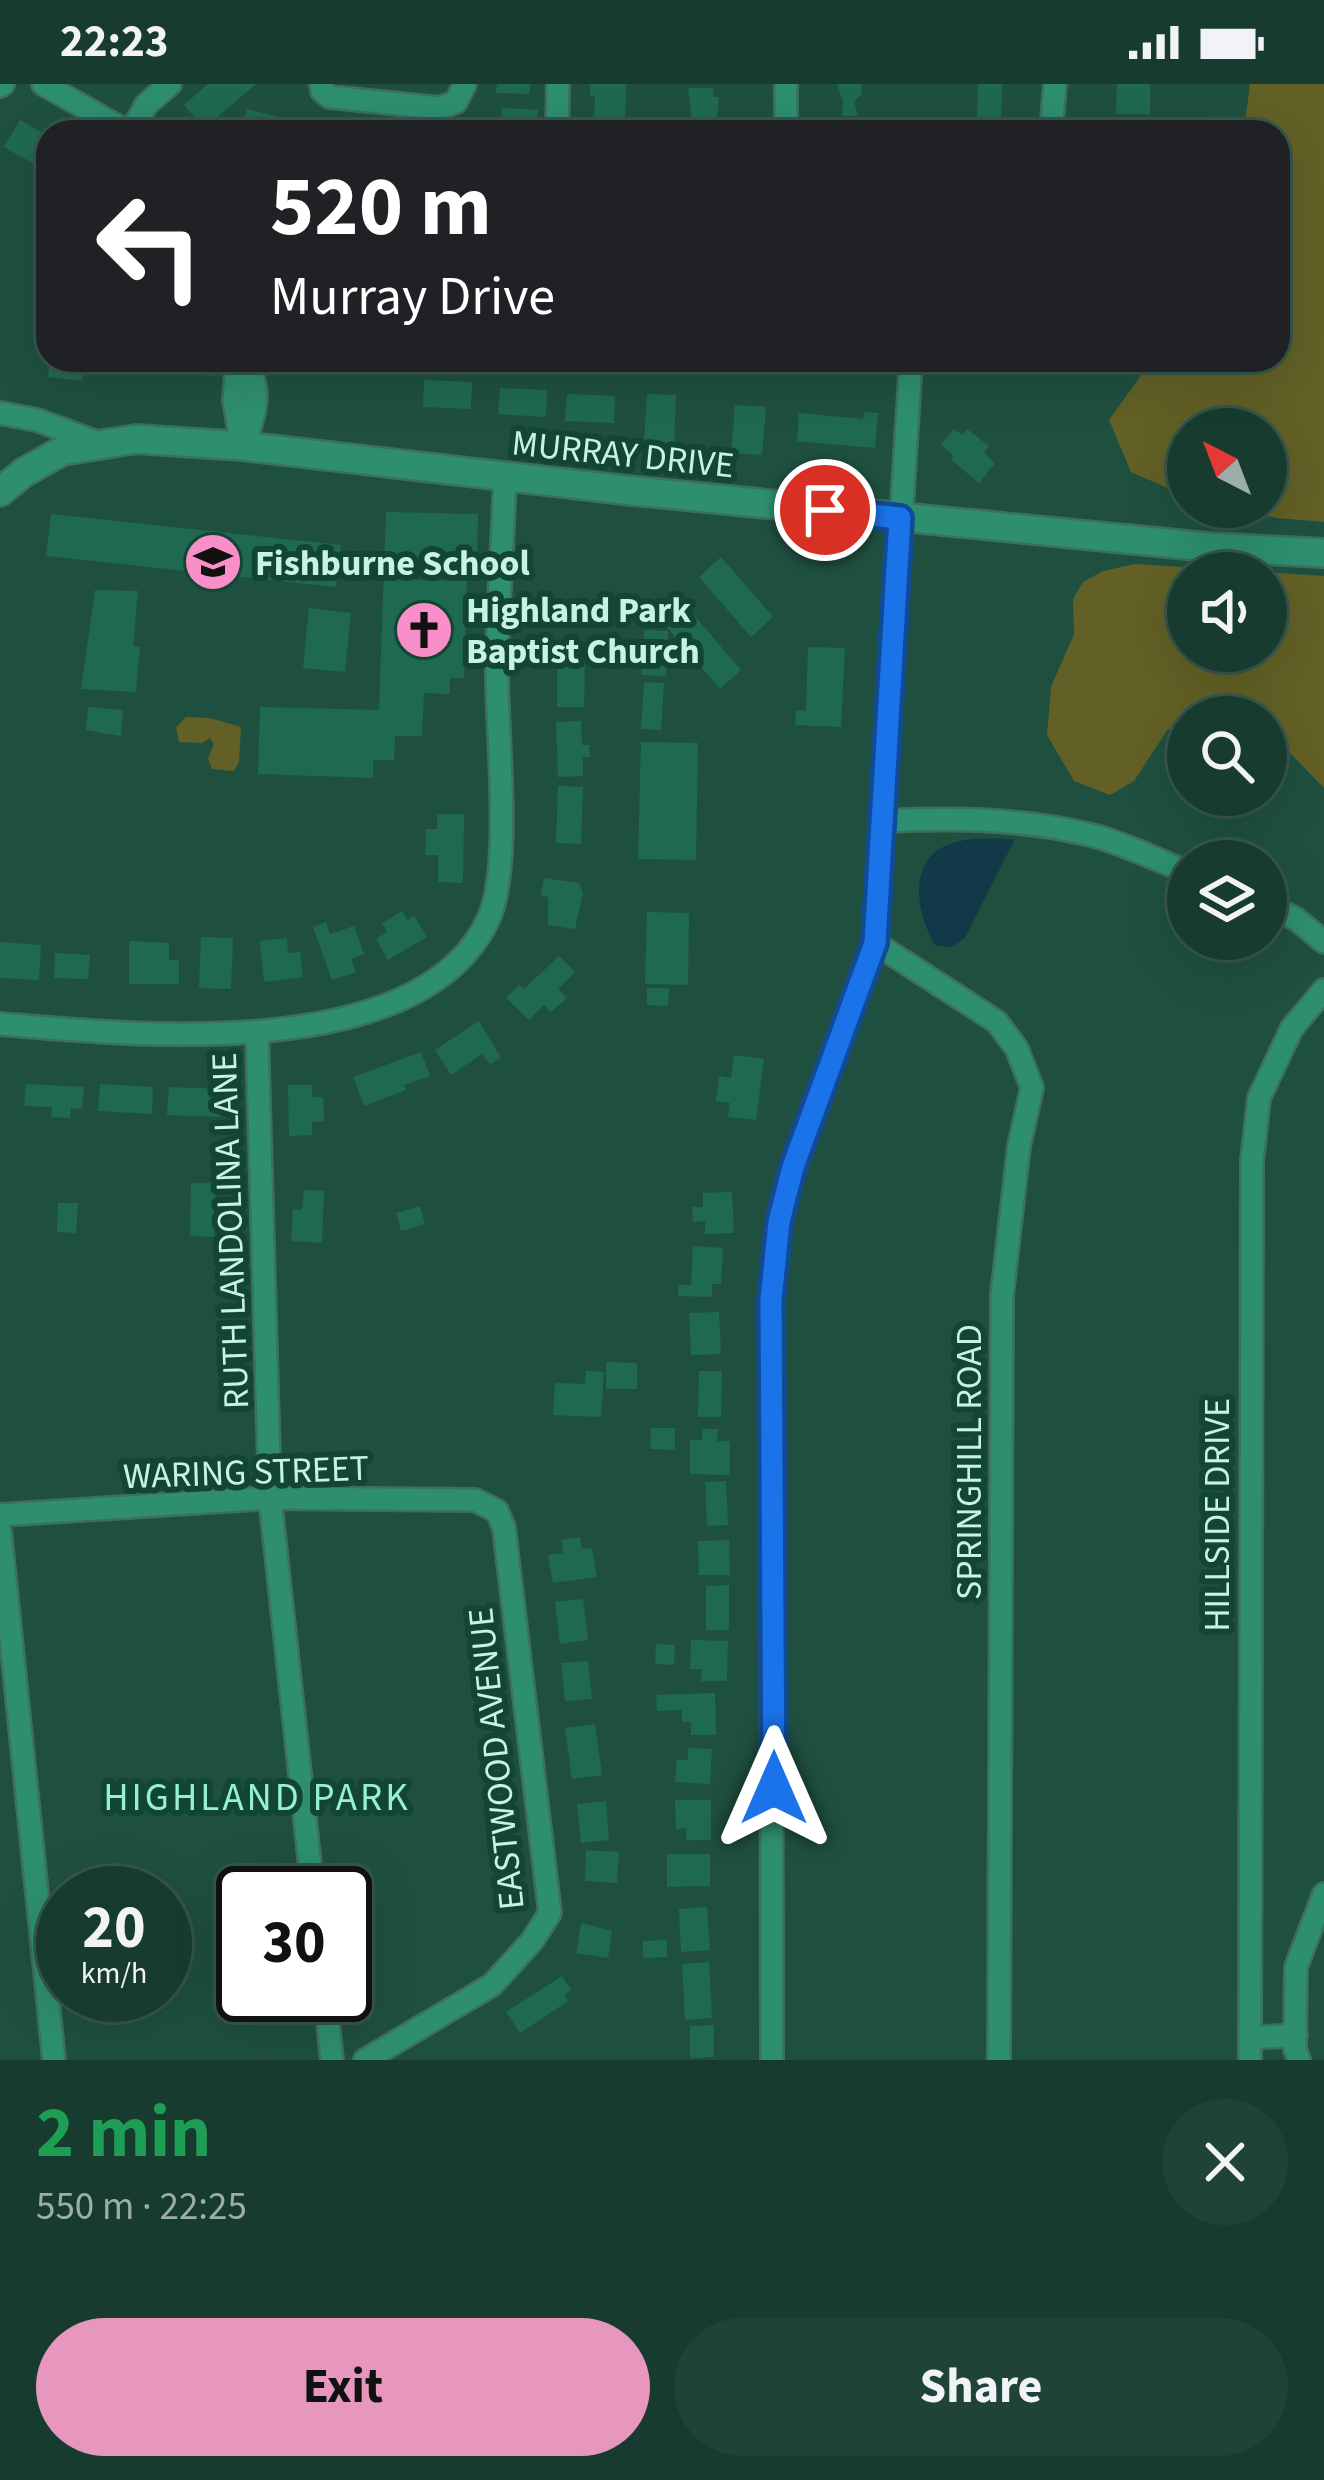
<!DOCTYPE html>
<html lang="en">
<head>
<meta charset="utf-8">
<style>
	:root { --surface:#173c2f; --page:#204337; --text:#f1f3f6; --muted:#9eadaa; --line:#36564b; --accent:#e797bd }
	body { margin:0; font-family:"Source Sans 3",sans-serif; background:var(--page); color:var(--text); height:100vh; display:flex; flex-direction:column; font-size:45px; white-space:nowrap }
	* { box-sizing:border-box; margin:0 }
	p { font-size:39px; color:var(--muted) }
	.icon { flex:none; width:66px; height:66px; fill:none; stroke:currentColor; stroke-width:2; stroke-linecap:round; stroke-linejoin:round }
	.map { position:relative; height:1976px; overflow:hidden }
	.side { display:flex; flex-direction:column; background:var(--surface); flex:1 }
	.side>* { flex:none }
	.guide { position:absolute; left:36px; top:36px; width:1254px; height:252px; border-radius:36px; box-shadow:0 12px 48px #0002,0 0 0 3px var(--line); background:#202124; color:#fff; overflow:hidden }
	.needle { width:78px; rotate:318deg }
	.controls { position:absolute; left:1167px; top:324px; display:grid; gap:24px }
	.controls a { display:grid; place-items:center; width:120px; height:120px; border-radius:50%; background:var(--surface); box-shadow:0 12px 48px #0002,0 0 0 3px var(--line); font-size:60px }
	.speed { position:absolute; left:36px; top:1782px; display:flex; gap:24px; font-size:60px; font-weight:700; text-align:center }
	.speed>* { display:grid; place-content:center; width:156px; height:156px; border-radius:50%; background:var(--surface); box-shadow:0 12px 48px #0002,0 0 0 3px var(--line); line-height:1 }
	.speed small { font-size:30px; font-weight:400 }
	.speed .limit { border:6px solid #111; border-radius:18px; background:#fff; color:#111 }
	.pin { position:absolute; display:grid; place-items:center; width:102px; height:102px; color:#fff; margin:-51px; border:6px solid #fff; border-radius:50%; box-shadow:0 3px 12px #0007 }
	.me { position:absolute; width:132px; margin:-66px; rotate:0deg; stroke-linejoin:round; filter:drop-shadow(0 0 9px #0008) }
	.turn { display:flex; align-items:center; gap:42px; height:252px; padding:0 36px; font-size:54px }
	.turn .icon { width:156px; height:156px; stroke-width:2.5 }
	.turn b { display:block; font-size:84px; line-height:102px }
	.round { display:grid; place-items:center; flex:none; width:126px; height:126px; border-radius:63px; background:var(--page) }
	.summary { display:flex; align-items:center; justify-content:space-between; height:204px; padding:0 36px }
	h1 { font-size:72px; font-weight:700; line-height:90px; color:#1e9e55 }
	.primary-button { display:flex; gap:24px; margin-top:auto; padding:24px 36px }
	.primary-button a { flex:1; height:138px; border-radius:72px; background:var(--accent); color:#111; font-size:48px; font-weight:700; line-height:138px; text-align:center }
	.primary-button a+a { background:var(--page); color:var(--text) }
	.status { display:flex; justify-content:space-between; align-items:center; height:84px; padding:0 60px; background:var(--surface); direction:ltr }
	.status svg { height:33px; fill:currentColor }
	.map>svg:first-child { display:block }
	.green { fill:#626026; fill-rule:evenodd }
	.water { fill:#123948 }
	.building { fill:#206951 }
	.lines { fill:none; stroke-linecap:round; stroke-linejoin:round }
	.street-casing { stroke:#3c6f5e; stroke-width:26 }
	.secondary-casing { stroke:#3c6f5e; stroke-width:32 }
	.street { stroke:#2e8f70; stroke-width:21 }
	.secondary { stroke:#2e8f70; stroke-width:27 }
	.route-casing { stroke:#114b97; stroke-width:30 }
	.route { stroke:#1a73e8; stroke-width:21 }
	.labels { text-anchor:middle; stroke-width:12; stroke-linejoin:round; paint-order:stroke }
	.street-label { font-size:36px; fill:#c7f3e0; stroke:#124535 }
	.poi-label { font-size:36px; font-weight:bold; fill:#c7f3e0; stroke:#124535; text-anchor:start }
	.neighbourhood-label { font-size:39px; letter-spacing:3px; fill:#95f1ce; stroke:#124535 }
</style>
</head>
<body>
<div class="status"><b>22:23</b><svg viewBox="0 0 49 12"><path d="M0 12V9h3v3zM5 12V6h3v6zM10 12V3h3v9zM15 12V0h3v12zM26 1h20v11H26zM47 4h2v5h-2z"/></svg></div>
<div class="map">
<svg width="1324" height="1976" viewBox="0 0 1324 1976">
	<rect width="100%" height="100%" fill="#1f503f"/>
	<!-- green -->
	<path class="green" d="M1250 0H1324V438L1278 434 1217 423H1266V345H1188V413L1131 388 1109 336 1142 290 1158 276H1278V48H1230L1245 40Z
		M1135 480 1324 492V704L1286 665 1266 667V633H1188V657L1168 645 1134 697 1110 711 1074 697 1047 651 1051 603 1074 550 1073 515 1083 498 1103 487ZM1188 489H1266V567H1188Z
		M186 633 210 634 241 643 239 678 234 687 212 685 208 674 214 660 210 654 202 659 179 658 176 643Z"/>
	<!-- water -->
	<path class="water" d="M1015 755 965 854 951 863 936 862C915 828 906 771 956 758 974 753 996 755 1015 755Z"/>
	<!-- building -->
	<path class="building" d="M208 0H256L204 44 184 21Z
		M497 0H530L529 10 496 9Z
		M590 0H626L625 41H594L595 12H590Z
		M837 0H862L861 11 854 17 858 32H842L843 18Z
		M978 0H1002L1001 44H977Z
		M1117 0H1150V30H1116Z
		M688 4H713L714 13H719L716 44H693Z
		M502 24 538 26 537 48H501Z
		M247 25 317 43 315 48H242Z
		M20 36 48 52V88L4 63Z
		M50 276H84L82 297 48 293Z
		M136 276H214L212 292 135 283Z
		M424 296 472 298 471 325 423 323Z
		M500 304 547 306 546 333 498 330Z
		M567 310 615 312 614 339 565 337Z
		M647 310 676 311 674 359 644 357Z
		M735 321 766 323 762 371 731 369Z
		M864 328 878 329 875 364 797 357 799 329 863 335Z
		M954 345 962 351 967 345 989 362 984 369 995 379 979 399 951 376 954 372 941 361Z
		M386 428 478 430 477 480 416 478 415 496 467 497 464 594H450V610L424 609 422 652H395L394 676H373V694L258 690 260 623 379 626Z
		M51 430 341 461 336 503 46 472Z
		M721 473 773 533 751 553 699 493Z
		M95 506 138 507 133 563 140 562 136 608 81 605Z
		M675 509 741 586 720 605 654 528Z
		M309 524 351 529 345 588 303 584Z
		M644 546 668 547 666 592 642 591Z
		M808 563 845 564 841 643 795 641 796 626 806 627Z
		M557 577H585L584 623H557Z
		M644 598 664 599 661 646 641 645Z
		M88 623 123 626 121 652 86 646Z
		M581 637 582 661H589L590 673H583V692L558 693 556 638Z
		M641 658 698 659 696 776 638 775Z
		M558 702 583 703 581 760 556 759Z
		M437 730H464L463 799 438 798V771H425L426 745H437Z
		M544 794 579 799 583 809 575 845 548 841V813L541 812Z
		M402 827 407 836 414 832 427 853 388 876 376 855 387 848 382 839Z
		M647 828 689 829 688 901 645 900Z
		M326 838 330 850 354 842 364 870 351 875 356 888 332 896 313 843Z
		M201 853 233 854 231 905 199 904Z
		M287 854 288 869 300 868 303 893 264 898 260 857Z
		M129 857 169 859V876H179V900H129Z
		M0 858 41 861 39 896 0 894Z
		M55 869 90 871 88 895 54 894Z
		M559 872 575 888 558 905 567 914 551 928 544 921 529 936 506 914 519 901 524 905Z
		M647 904H669L668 922 647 921Z
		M479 937 501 974 490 980 482 970 451 991 435 966Z
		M421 968 430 992 404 1001 406 1006 364 1022 353 993Z
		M734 971 764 975 756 1036 728 1033 730 1019 716 1017 719 992 731 994Z
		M26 1000 84 1003 82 1025 71 1024 70 1034 51 1033 52 1023 24 1022Z
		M100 1000 153 1003 152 1030 98 1027Z
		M288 1001H312V1013H323L324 1037 312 1038V1051L289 1052Z
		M169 1003 223 1005 221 1033 167 1031Z
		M191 1099H216L214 1153 190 1152Z
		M304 1106 324 1107 322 1159 291 1157 293 1125 302 1126Z
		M732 1108 734 1149 705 1150V1137L693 1138 692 1123H703V1109Z
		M58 1119H78L76 1149 57 1148Z
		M420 1122 425 1140 401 1147 396 1129Z
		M693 1162 723 1164 721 1200H712V1213L678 1212V1201H691Z
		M719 1228 721 1270 691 1271 689 1229Z
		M606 1278 637 1279V1305H606Z
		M586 1287 604 1288 601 1333 553 1331 555 1299 585 1300Z
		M699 1287H722L721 1333H698Z
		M651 1344H675V1366L650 1365Z
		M702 1345H718L717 1357H730V1391L690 1390V1356H702Z
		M726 1397 728 1441 707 1442 705 1398Z
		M580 1453 582 1465 592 1464 597 1493 553 1499 548 1471 563 1469 561 1456Z
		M729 1456 730 1491H699L698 1457Z
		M729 1501V1546H706V1502Z
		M583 1515 588 1556 560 1560 555 1518Z
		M691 1556 728 1557 727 1597H701L702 1585H690Z
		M656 1560 675 1561 674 1581 655 1580Z
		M588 1577 592 1615 565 1617 561 1579Z
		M715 1609 716 1651H691V1638H682V1626L657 1627 656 1611Z
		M595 1640 602 1691 572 1695 565 1644Z
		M688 1664 712 1665 710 1700 675 1698 677 1676H688Z
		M675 1716H711V1756H686V1744L676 1745Z
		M606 1717 609 1756 581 1759 577 1720Z
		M586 1766 619 1768 617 1799 585 1797Z
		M667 1770H710V1802L667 1803Z
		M707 1823 710 1866 681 1868 679 1825Z
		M581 1839 612 1847 608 1874 576 1869Z
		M667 1856V1873L643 1874V1857Z
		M709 1878 712 1934 685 1936 682 1880Z
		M562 1892 571 1906 564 1911 568 1917 520 1949 506 1928Z
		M714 1941V1973L690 1974V1942Z"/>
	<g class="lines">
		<!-- street casing -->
		<g class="street-casing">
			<path id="street" d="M43 0 128 48
				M321 0 322 7 330 13 439 24 456 18 465 0
				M786 0V48
				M0 2 3 0
				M131 48 146 21 170 0
				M557 48 558 0
				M1051 48 1055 0
				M237 276 234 316 242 362
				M240 276C266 300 255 334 242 362
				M0 329 37 336 96 358
				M884 737C955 734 1021 734 1091 751 1124 759 1156 776 1188 788
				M1266 820 1296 835 1324 858
				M875 859 997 938 1017 965 1032 1004 1019 1062 1002 1211 999 1976
				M0 940C133 951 419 981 488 836 513 783 496 645 497 583 498 519 503 455 505 392
				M257 949 270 1414 313 1809
				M0 1431 270 1414 475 1416 497 1427 504 1444 550 1829 532 1857 492 1901 365 1976
				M0 1447 54 1976
				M325 1911 332 1976
				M1250 1954 1296 1951
				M772 1976 771 1216 779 1137 793 1083 875 859 911 276
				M1250 1976 1252 1077 1259 1014 1292 944 1324 906
				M1299 1976 1295 1965 1296 1883 1324 1810"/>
		</g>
		<!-- secondary casing -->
		<g class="secondary-casing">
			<path id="secondary" d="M0 408 23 389 62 367 136 355 242 362 624 406 1208 463 1324 469"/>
		</g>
		<!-- street -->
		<use href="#street" class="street"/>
		<!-- secondary -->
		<use href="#secondary" class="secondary"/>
	</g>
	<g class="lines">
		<!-- route casing -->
		<g class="route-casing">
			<path id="route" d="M774 1704 771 1216 779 1138 793 1083 875 859 900 434 825 426"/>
		</g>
		<!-- route -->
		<use href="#route" class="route"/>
	</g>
	<!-- icons -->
	<defs>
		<g id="school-disc" transform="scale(3)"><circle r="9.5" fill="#f98fc8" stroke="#124535"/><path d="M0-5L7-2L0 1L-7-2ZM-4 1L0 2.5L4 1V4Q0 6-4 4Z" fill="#111"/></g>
		<g id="church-disc" transform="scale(3)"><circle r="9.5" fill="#f98fc8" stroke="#124535"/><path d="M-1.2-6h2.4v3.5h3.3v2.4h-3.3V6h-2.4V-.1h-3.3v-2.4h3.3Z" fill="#111"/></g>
	</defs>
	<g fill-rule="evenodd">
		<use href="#school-disc" x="213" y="478"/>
		<use href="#church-disc" x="424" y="546"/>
	</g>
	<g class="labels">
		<!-- street labels -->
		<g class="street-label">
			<text transform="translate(623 369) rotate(6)" y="13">MURRAY DRIVE</text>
			<text transform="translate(229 1147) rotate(-92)" y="13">RUTH LANDOLINA LANE</text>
			<text transform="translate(968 1378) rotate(-90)" y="13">SPRINGHILL ROAD</text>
			<text transform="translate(246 1387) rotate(-2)" y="13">WARING STREET</text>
			<text transform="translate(1216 1431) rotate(-90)" y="13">HILLSIDE DRIVE</text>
			<text transform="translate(495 1675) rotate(-96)" y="13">EASTWOOD AVENUE</text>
		</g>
		<!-- poi labels -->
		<g class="poi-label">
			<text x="255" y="491">Fishburne School</text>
			<text x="466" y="538">Highland Park<tspan x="466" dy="41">Baptist Church</tspan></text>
		</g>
		<!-- neighbourhood labels -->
		<g class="neighbourhood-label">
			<text x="257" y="1726">HIGHLAND PARK</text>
		</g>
	</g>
</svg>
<div class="controls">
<a><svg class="needle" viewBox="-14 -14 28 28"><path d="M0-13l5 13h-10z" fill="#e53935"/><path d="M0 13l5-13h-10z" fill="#9eadaa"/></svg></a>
<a><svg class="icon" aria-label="sound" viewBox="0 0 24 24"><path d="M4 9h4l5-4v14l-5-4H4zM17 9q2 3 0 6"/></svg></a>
<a><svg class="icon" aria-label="search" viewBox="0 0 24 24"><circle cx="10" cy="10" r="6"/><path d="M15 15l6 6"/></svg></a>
<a><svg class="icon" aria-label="layers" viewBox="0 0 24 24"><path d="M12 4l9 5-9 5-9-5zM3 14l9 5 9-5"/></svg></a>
</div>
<div class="speed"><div>20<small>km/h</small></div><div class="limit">30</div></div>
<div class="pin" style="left:825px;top:426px;background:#d93025"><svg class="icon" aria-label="arrive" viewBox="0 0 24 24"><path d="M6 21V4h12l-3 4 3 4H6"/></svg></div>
<svg class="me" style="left:774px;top:1704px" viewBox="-20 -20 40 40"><path d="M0-17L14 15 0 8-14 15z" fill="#1a73e8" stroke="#fff" stroke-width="4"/></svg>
<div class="guide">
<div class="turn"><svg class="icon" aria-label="left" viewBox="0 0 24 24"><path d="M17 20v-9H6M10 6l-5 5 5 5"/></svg><div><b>520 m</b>Murray Drive</div></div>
</div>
</div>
<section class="side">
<div class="summary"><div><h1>2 min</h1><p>550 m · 22:25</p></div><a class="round"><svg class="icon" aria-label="close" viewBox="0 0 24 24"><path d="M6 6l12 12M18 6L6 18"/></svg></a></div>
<div class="primary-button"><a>Exit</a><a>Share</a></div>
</section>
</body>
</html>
